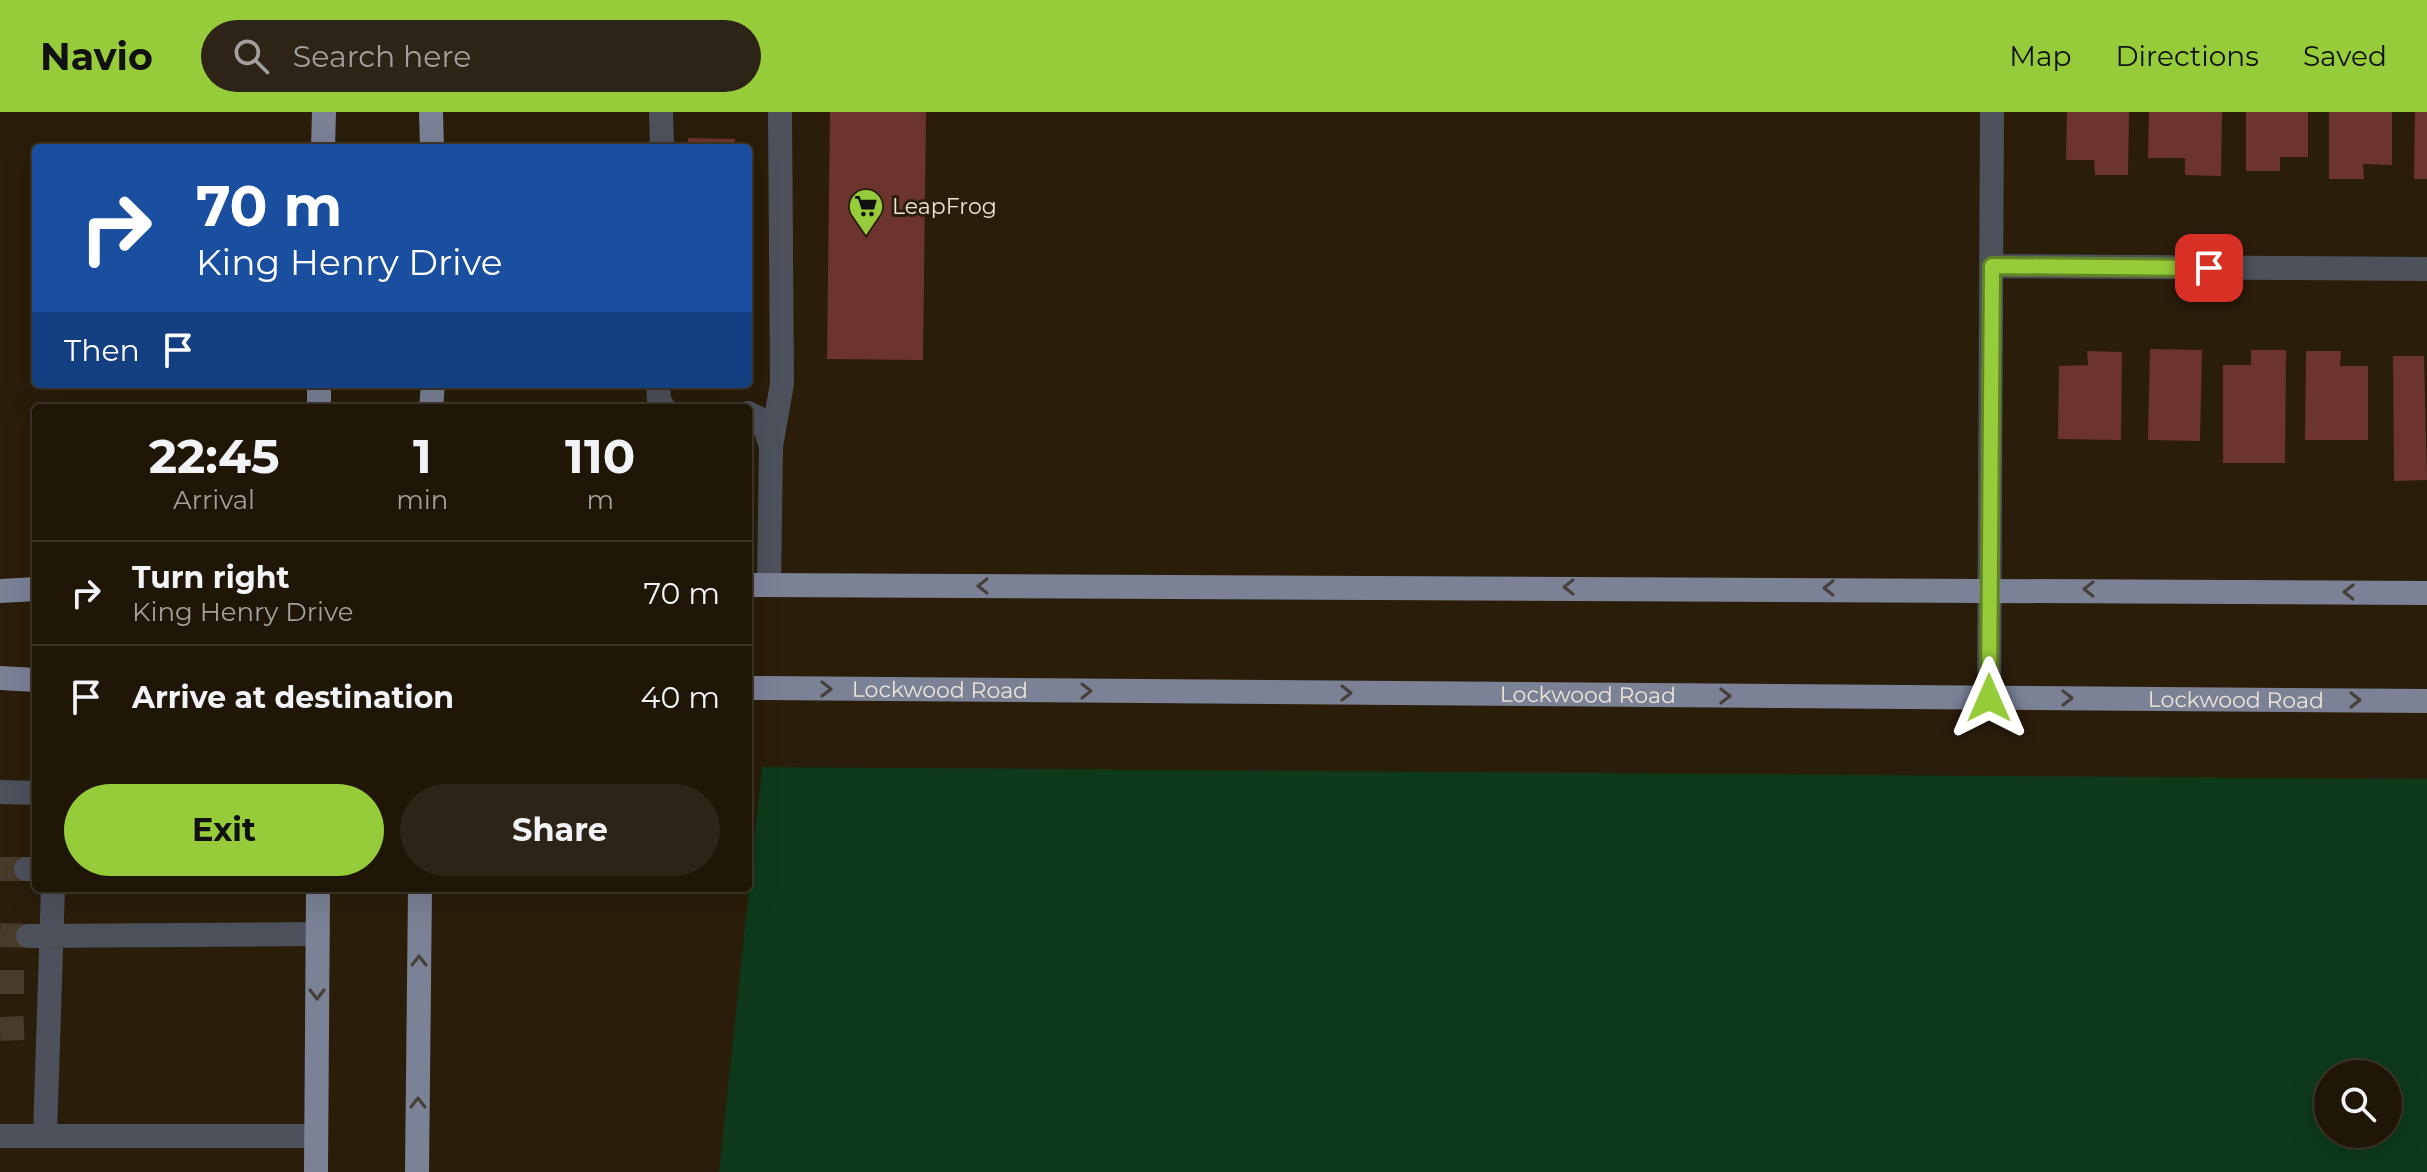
<!DOCTYPE html>
<html lang="en">
<head>
<meta charset="utf-8">
<style>
	:root { --surface:#201608; --page:#2d2316; --text:#f1f3f6; --muted:#a29f9c; --line:#3d3529; --accent:#96cc3a }
	body { margin:0; font-family:Montserrat,sans-serif; background:var(--page); color:var(--text); height:100vh; display:flex; flex-direction:column; font-size:30px; white-space:nowrap }
	* { box-sizing:border-box; margin:0 }
	p { font-size:26px; color:var(--muted) }
	.icon { flex:none; width:44px; height:44px; fill:none; stroke:currentColor; stroke-width:2; stroke-linecap:round; stroke-linejoin:round }
	.map { position:relative; flex:1; overflow:hidden }
	.details { position:absolute; left:32px; top:292px; width:720px; height:488px; display:flex; flex-direction:column; background:var(--surface); border-radius:8px; box-shadow:0 8px 32px #0002,0 0 0 2px var(--line) }
	.details>* { flex:none }
	.hud { position:absolute; left:32px; top:32px; width:720px; height:244px; border-radius:8px; box-shadow:0 8px 32px #0002,0 0 0 2px var(--line); background:#1a4fa0; color:#fff; overflow:hidden }
	.buttons { position:absolute; left:2314px; top:948px; display:grid; gap:16px }
	.buttons a { display:grid; place-items:center; width:88px; height:88px; border-radius:50%; background:var(--surface); box-shadow:0 8px 32px #0002,0 0 0 2px var(--line); font-size:40px }
	.pin { position:absolute; display:grid; place-items:center; width:68px; height:68px; color:#fff; margin:-34px; border-radius:16px; box-shadow:0 4px 12px #0006 }
	.me { position:absolute; width:88px; margin:-44px; rotate:0deg; stroke-linejoin:round; filter:drop-shadow(0 0 6px #0008) }
	.turn { display:flex; align-items:center; gap:28px; height:168px; padding:0 32px; font-size:36px }
	.turn .icon { width:104px; height:104px; stroke-width:2.5 }
	.turn b { display:block; font-size:56px; line-height:68px }
	.then { display:flex; align-items:center; height:76px; padding:0 32px; background:#0003; gap:16px; font-size:30px }
	.eta { display:flex; justify-content:space-evenly; align-items:center; height:136px; text-align:center }
	.eta b { font-size:48px; font-weight:700; line-height:56px }
	.primary-button { display:flex; gap:16px; margin-top:auto; padding:16px 32px }
	.primary-button a { flex:1; height:92px; border-radius:48px; background:var(--accent); color:#111; font-size:32px; font-weight:700; line-height:92px; text-align:center }
	.primary-button a+a { background:var(--page); color:var(--text) }
	ul { padding:0; list-style:none }
	li { display:flex; align-items:center; gap:24px; height:104px; padding:0 32px; border-top:2px solid var(--line) }
	li div { flex:1 }
	li b { display:block; font-size:30px }
	li em { font-style:normal }
	header { display:flex; align-items:center; gap:48px; box-sizing:border-box; height:112px; padding:0 40px; background:var(--accent); color:#111 }
	header strong { font-size:38px }
	nav { display:flex; gap:44px; margin-inline-start:auto; font-size:28px }
	.search { width:560px; height:72px; background:var(--page); display:flex; align-items:center; gap:20px; box-sizing:border-box; padding:0 28px; border-radius:44px; color:var(--muted); font-size:30px }
	.map>svg:first-child { display:block }
	.green { fill:#0e3a1b; fill-rule:evenodd }
	.building { fill:#6c342d }
	.lines { fill:none; stroke-linecap:round; stroke-linejoin:round }
	.minor-tunnel { stroke:#473b29; stroke-width:24; stroke-dasharray:24 12; stroke-linecap:butt }
	.minor { stroke:#4d515b; stroke-width:24 }
	.major { stroke:#7b8296; stroke-width:24 }
	.oneway { stroke:#46403b }
	.route-casing { stroke:#628526; stroke-width:20 }
	.route { stroke:#96cc3a; stroke-width:14 }
	.labels { text-anchor:middle; stroke-width:6; stroke-linejoin:round; paint-order:stroke }
	.poi-label { font-size:22px; fill:#ede4d8; stroke:#2a1d0a; text-anchor:start }
	.street-label { font-size:22px; fill:#ede4d8; stroke:#2a1d0a }
</style>
</head>
<body>
<header>
<strong>Navio</strong>
<div class="search"><svg class="icon" aria-label="search" viewBox="0 0 24 24"><circle cx="10" cy="10" r="6"/><path d="M15 15l6 6"/></svg>Search here</div>
<nav><a>Map</a><a>Directions</a><a>Saved</a></nav>
</header>
<div class="map">
<svg width="2427" height="1060" viewBox="0 0 2427 1060">
	<rect width="100%" height="100%" fill="#2a1d0a"/>
	<!-- green -->
	<path class="green" d="M762 655 2427 667V1060H719ZM2328 962H2388V1022H2328Z"/>
	<!-- building -->
	<path class="building" d="M830 0H926L923 248 827 247Z
		M2067 0H2129L2128 63H2095L2094 48H2066Z
		M2149 0H2222L2221 64 2185 63V46H2148Z
		M2246 0H2308V45H2280V59H2246Z
		M2329 0H2392V53L2363 52 2364 67H2329Z
		M2415 0H2427V67H2414Z
		M688 26 735 27 734 36H688Z
		M2150 237 2202 238 2200 329 2148 328Z
		M2251 238H2286L2285 351H2223V253H2251Z
		M2087 239 2122 240 2121 328 2058 327 2059 254 2088 253Z
		M2306 239H2341L2340 254H2368V328H2305Z
		M2393 244H2424L2427 368 2394 369Z"/>
	<g class="lines">
		<!-- minor-tunnel -->
		<path class="minor-tunnel" d="M0 757H26
			M0 823 28 824
			M0 870H26
			M0 917 27 916"/>
		<!-- minor -->
		<path class="minor" d="M661 0 662 36
			M1992 154 2427 157
			M658 272 659 288 664 296
			M748 301 762 308 771 334 769 473
			M771 334 782 272 780 0
			M1989 586 1992 0
			M0 680 36 681
			M26 757H36
			M28 824 318 822
			M0 1024H316
			M45 1024 53 776"/>
		<!-- major -->
		<g class="major">
			<path d="M431 0 432 36"/>
			<path d="M323 36 324 0"/>
			<path d="M319 296V272"/>
			<path d="M431 296 433 272"/>
			<path d="M748 473 2427 481"/>
			<path d="M0 479 36 477"/>
			<path d="M0 566 36 568"/>
			<path id="s1" d="M748 576 2427 589"/>
			<path d="M316 1060 318 776"/>
			<path d="M417 1060 420 776"/>
		</g>
	</g>
	<!-- one-way arrows -->
	<defs><path id="oneway-chevron" d="M-2-3.5L2.5 0L-2 3.5" fill="none" stroke-width="1.6" stroke-linecap="round" stroke-linejoin="round" transform="scale(2)"/></defs>
	<g class="oneway">
		<use href="#oneway-chevron" transform="translate(983 474) rotate(180)"/>
		<use href="#oneway-chevron" transform="translate(1569 475) rotate(-180)"/>
		<use href="#oneway-chevron" transform="translate(1829 476) rotate(-180)"/>
		<use href="#oneway-chevron" transform="translate(2089 477) rotate(-179)"/>
		<use href="#oneway-chevron" transform="translate(2349 480) rotate(-179)"/>
		<use href="#oneway-chevron" transform="translate(826 577)"/>
		<use href="#oneway-chevron" transform="translate(1086 579)"/>
		<use href="#oneway-chevron" transform="translate(1346 581)"/>
		<use href="#oneway-chevron" transform="translate(1725 584)"/>
		<use href="#oneway-chevron" transform="translate(2067 586)"/>
		<use href="#oneway-chevron" transform="translate(2355 588)"/>
		<use href="#oneway-chevron" transform="translate(419 849) rotate(-90)"/>
		<use href="#oneway-chevron" transform="translate(317 882) rotate(90)"/>
		<use href="#oneway-chevron" transform="translate(418 991) rotate(-90)"/>
	</g>
	<g class="lines">
		<!-- route casing -->
		<g class="route-casing">
			<path id="route" d="M1989 586 1992 154 2209 156"/>
		</g>
		<!-- route -->
		<use href="#route" class="route"/>
	</g>
	<!-- icons -->
	<defs>
		<g id="supermarket-pin" transform="scale(1.8)"><path d="M0 17L-7.5 6A9.5 9.5 0 1 1 7.5 6Z" fill="#96cc3a" stroke="#2a1d0a"/><path d="M-6-5.5h2.5l.6 2H6L4.5 2H-2.5L-4.4-4H-6ZM-1.5 3.2a1.3 1.3 0 1 0 .1 0ZM3 3.2a1.3 1.3 0 1 0 .1 0Z" fill="#111"/></g>
	</defs>
	<g fill-rule="evenodd">
		<use href="#supermarket-pin" x="866" y="94"/>
	</g>
	<g class="labels">
		<!-- poi labels -->
		<g class="poi-label">
			<text x="892" y="102">LeapFrog</text>
		</g>
		<!-- street labels -->
		<g class="street-label">
			<text dy="8" stroke="none"><textPath href="#s1" startOffset="192">Lockwood Road</textPath></text>
			<text dy="8" stroke="none"><textPath href="#s1" startOffset="840">Lockwood Road</textPath></text>
			<text dy="8" stroke="none"><textPath href="#s1" startOffset="1488">Lockwood Road</textPath></text>
		</g>
	</g>
</svg>
<div class="buttons">
<a><svg class="icon" aria-label="search" viewBox="0 0 24 24"><circle cx="10" cy="10" r="6"/><path d="M15 15l6 6"/></svg></a>
</div>
<div class="pin" style="left:2209px;top:156px;background:#d93025"><svg class="icon" aria-label="arrive" viewBox="0 0 24 24"><path d="M6 21V4h12l-3 4 3 4H6"/></svg></div>
<svg class="me" style="left:1989px;top:586px" viewBox="-20 -20 40 40"><path d="M0-17L14 15 0 8-14 15z" fill="#96cc3a" stroke="#fff" stroke-width="4"/></svg>
<div class="hud">
<div class="turn"><svg class="icon" aria-label="right" viewBox="0 0 24 24"><path d="M7 20v-9h11M14 6l5 5-5 5"/></svg><div><b>70 m</b>King Henry Drive</div></div>
<div class="then">Then<svg class="icon" aria-label="arrive" viewBox="0 0 24 24"><path d="M6 21V4h12l-3 4 3 4H6"/></svg></div>
</div>
<section class="details">
<div class="eta">
<div><b>22:45</b><p>Arrival</p></div>
<div><b>1</b><p>min</p></div>
<div><b>110</b><p>m</p></div>
</div>
<ul>
<li><svg class="icon" aria-label="right" viewBox="0 0 24 24"><path d="M7 20v-9h11M14 6l5 5-5 5"/></svg><div><b>Turn right</b><p>King Henry Drive</p></div><em>70 m</em></li>
<li><svg class="icon" aria-label="arrive" viewBox="0 0 24 24"><path d="M6 21V4h12l-3 4 3 4H6"/></svg><div><b>Arrive at destination</b></div><em>40 m</em></li>
</ul>
<div class="primary-button"><a>Exit</a><a>Share</a></div>
</section>
</div>
</body>
</html>
